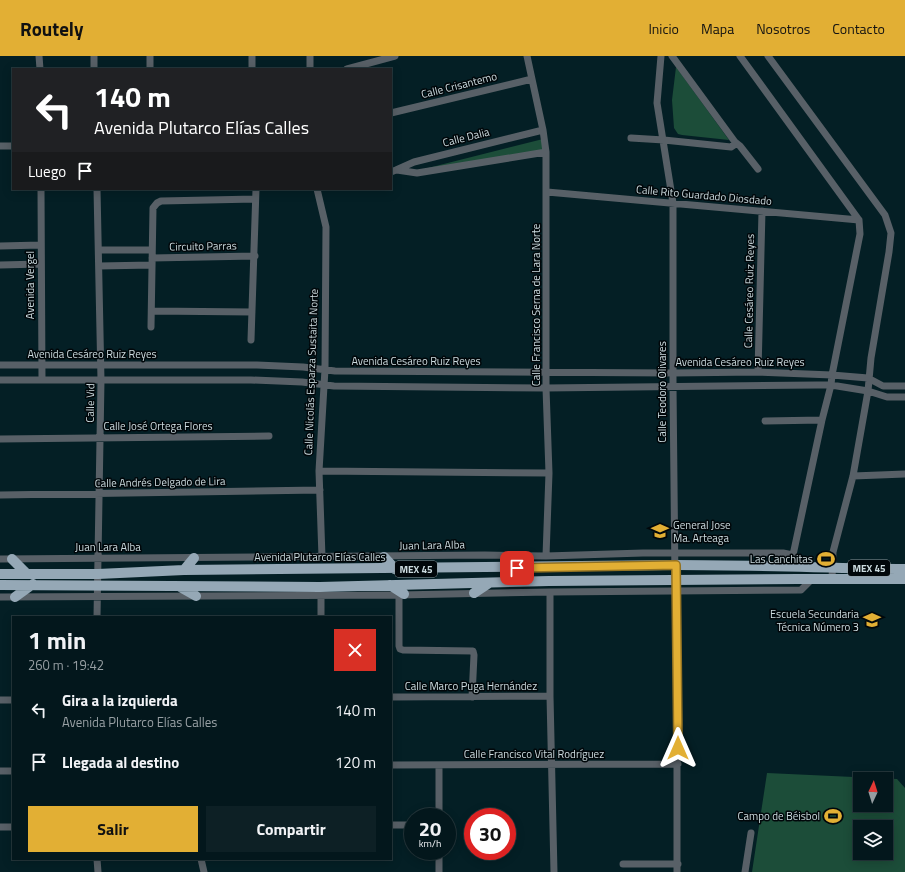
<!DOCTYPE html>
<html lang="es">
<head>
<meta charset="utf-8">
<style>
	:root { --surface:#03171c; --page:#0d2025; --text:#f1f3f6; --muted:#979fa3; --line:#24363b; --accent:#e2af34 }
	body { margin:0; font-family:"Titillium Web",sans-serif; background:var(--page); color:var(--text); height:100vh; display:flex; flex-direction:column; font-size:15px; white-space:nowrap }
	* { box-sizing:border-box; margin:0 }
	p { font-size:13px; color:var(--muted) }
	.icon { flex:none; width:22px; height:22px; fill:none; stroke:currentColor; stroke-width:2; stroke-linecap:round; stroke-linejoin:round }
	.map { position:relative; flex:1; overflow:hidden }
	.sheet { position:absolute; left:12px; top:560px; width:380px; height:244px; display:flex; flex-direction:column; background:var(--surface); border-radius:0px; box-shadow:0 2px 10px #0003,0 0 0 1px var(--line) }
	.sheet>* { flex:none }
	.hud { position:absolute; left:12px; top:12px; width:380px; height:122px; border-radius:0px; box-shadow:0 2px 10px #0003,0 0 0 1px var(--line); background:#202124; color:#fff; overflow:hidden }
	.needle { width:26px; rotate:4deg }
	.fabs { position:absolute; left:853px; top:716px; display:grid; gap:8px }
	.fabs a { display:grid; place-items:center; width:40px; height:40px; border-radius:0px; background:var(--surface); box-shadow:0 2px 10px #0003,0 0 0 1px var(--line); font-size:20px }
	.speed { position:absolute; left:404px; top:752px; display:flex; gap:8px; font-size:20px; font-weight:700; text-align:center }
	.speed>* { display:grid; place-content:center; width:52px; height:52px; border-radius:50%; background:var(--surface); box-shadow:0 2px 10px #0003,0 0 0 1px var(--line); line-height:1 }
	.speed small { font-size:10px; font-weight:400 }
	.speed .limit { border:6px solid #d22; background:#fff; color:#111 }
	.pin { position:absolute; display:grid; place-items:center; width:34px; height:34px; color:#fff; margin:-17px; border-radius:8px; box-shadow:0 2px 6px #0006 }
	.me { position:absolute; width:44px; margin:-22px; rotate:0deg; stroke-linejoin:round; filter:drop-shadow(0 0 3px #0008) }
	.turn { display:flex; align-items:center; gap:14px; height:84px; padding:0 16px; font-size:18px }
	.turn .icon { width:52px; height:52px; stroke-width:2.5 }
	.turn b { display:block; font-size:28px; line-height:34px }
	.then { display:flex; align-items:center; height:38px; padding:0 16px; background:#0003; gap:8px; font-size:15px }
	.round { display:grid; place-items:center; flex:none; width:42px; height:42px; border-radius:0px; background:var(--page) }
	.headline { display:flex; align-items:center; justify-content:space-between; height:68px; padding:0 16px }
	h1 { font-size:24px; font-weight:700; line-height:30px }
	.action { display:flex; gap:8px; margin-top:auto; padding:8px 16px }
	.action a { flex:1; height:46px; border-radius:0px; background:var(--accent); color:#111; font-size:16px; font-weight:700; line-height:46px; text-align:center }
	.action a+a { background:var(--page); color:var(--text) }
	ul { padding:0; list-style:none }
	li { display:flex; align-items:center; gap:12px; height:52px; padding:0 16px }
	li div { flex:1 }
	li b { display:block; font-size:15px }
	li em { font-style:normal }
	header { display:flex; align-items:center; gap:24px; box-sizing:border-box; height:56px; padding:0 20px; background:var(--accent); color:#111 }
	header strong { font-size:19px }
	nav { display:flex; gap:22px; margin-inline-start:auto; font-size:14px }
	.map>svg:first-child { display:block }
	.green { fill:#1c4d39; fill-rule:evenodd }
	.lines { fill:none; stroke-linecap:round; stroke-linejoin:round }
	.minor { stroke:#586067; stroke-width:7 }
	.primary { stroke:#95a8b6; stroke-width:10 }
	.route-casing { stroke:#937222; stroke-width:10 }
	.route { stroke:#e2af34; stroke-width:7 }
	.labels { text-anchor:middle; stroke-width:3; stroke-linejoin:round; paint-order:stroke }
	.shield { fill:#01070a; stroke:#8f9b9f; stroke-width:1 }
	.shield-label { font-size:10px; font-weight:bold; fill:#ccdbdf }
	.street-label { font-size:11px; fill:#ccdbdf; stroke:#01070a }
	.poi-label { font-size:11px; fill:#ccdbdf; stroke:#01070a; text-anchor:end }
</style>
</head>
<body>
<header>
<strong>Routely</strong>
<nav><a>Inicio</a><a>Mapa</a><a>Nosotros</a><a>Contacto</a></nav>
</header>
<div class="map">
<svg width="905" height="816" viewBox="0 0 905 816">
	<rect width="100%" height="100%" fill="#041f25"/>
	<!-- green -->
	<path class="green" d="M676 11 729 84 682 79 678 78 674 72 672 44Z
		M543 83 544 95 424 113Z
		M767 717 897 723 905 732V816H752ZM860 723H886V749H860ZM860 771H886V797H860Z"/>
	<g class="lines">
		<!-- minor -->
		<path class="minor" d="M39 0 40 13
			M94 0V13
			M252 0V13
			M310 0V13
			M527 0 543 74 546 96V332L549 417 546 500
			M661 0 657 47 673 147V330L675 524 677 535V816
			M672 0 735 86 740 90 758 113
			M740 0 859 164 860 178 832 319 831 329 822 364 793 499
			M768 0 885 159 891 177 889 196 871 302 868 335 853 420 833 496 832 523
			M150 13V0
			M347 13 395 0
			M391 57 532 23
			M631 82 664 84 731 91 734 89 735 86
			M0 90H13
			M397 114 417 117 546 96
			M391 116 396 114 414 106 543 74
			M41 133 42 324
			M317 133 326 171 325 313 319 415 322 501
			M547 136 859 164
			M0 190 41 189
			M99 194H152
			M152 202 255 200
			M0 209 41 208
			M99 210 152 209
			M152 255 252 256
			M151 271 153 152 157 147 161 145 255 143
			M251 284 256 133
			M0 309H257L303 311 335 315 673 317 758 316 832 319 868 322 883 330H905
			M758 316 762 155
			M0 324H251L302 326 334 330 546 332 817 329H831L868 335 887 341H905
			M765 365 822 364
			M0 383 269 380
			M319 415 549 417
			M853 420 905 418
			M0 439 320 434
			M0 503 485 499 546 500 643 497H783L793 499 810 510
			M550 536V640L554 816
			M321 539V561
			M399 539V590L400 593 403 594 473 595 474 599 472 641
			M0 541 399 539 550 536 801 534 812 523
			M97 561 101 324 97 133
			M391 641 550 640
			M0 644H13
			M391 709 678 708
			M0 715H13
			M439 761V709
			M391 769H413
			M0 771H13
			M439 795V816
			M97 803 98 816
			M201 803 204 816
			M623 808H678
			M745 816 751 777"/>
		<!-- primary -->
		<path class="primary" d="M384 501 395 513
			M12 503 27 518
			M184 514 194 502
			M0 518H98L184 514 676 509C752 509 829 512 905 513
			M0 529 320 531 549 525 798 523H905
			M390 529 404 538
			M180 531 196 540
			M474 537 489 527
			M15 541 33 528"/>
	</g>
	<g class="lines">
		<!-- route casing -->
		<g class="route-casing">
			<path id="route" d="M517 512 676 509 678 692"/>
		</g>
		<!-- route -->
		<use href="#route" class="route"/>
	</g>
	<!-- icons -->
	<defs>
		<g id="school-bare" transform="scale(1.38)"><path d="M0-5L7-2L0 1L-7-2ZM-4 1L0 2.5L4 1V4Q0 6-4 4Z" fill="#e2af34" stroke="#01070a" stroke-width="2.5" paint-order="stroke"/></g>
		<g id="stadium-bare" transform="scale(1.38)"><path d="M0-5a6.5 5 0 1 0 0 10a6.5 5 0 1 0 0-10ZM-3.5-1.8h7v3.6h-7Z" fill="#e2af34" stroke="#01070a" stroke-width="2.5" paint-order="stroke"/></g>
	</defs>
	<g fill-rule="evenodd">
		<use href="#school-bare" x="660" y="475"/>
		<use href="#stadium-bare" x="826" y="503"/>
		<use href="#school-bare" x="872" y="564"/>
		<use href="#stadium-bare" x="833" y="760"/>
	</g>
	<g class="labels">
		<!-- shield labels -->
		<g class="shield">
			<rect x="848" y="504" width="42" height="16" rx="3"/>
			<rect x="395" y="505" width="42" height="16" rx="3"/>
		</g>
		<g class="shield-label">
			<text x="869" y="516">MEX 45</text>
			<text x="416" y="517">MEX 45</text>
		</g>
		<!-- street labels -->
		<g class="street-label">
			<text transform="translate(459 29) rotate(-14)" y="4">Calle Crisantemo</text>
			<text transform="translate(466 81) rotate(-14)" y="4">Calle Dalia</text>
			<text transform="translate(704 139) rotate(5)" y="4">Calle Rito Guardado Diosdado</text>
			<text transform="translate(203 190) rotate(-1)" y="4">Circuito Parras</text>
			<text transform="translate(30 229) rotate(-90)" y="4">Avenida Vergel</text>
			<text transform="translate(749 235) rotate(-89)" y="4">Calle Cesáreo Ruiz Reyes</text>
			<text transform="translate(536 249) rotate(-90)" y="4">Calle Francisco Serna de Lara Norte</text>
			<text x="92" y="302">Avenida Cesáreo Ruiz Reyes</text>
			<text x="416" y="309">Avenida Cesáreo Ruiz Reyes</text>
			<text x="740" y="310">Avenida Cesáreo Ruiz Reyes</text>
			<text transform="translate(311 316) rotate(-88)" y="4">Calle Nicolás Esparza Sustaita Norte</text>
			<text transform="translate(662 336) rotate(-90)" y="4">Calle Teodoro Olivares</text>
			<text transform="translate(90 347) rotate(-89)" y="4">Calle Vid</text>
			<text x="158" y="374">Calle José Ortega Flores</text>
			<text transform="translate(160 426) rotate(-1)" y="4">Calle Andrés Delgado de Lira</text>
			<text transform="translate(432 489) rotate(-1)" y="4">Juan Lara Alba</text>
			<text x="108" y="495">Juan Lara Alba</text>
			<text x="320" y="505">Avenida Plutarco Elías Calles</text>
			<text x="471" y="634">Calle Marco Puga Hernández</text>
			<text x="534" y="702">Calle Francisco Vital Rodríguez</text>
		</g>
		<!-- poi labels -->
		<g class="poi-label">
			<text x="673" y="473" text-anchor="start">General Jose<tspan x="673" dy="13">Ma. Arteaga</tspan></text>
			<text x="813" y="507">Las Canchitas</text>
			<text x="859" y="562">Escuela Secundaria<tspan x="859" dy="13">Técnica Número 3</tspan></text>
			<text x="820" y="764">Campo de Béisbol</text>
		</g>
	</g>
</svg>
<div class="fabs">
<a><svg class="needle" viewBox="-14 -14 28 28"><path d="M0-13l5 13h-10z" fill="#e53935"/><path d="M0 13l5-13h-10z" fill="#979fa3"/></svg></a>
<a><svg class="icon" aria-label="layers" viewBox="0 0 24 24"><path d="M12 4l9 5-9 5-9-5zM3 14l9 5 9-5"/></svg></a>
</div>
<div class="speed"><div>20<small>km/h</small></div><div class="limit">30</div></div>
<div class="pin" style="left:517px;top:512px;background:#d93025"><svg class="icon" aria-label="arrive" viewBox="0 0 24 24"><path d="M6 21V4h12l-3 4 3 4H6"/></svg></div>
<svg class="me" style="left:678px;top:692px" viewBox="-20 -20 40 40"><path d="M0-17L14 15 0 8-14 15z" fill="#e2af34" stroke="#fff" stroke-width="4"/></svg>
<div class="hud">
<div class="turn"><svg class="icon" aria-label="left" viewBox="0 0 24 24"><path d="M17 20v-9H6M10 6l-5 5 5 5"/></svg><div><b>140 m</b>Avenida Plutarco Elías Calles</div></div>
<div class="then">Luego<svg class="icon" aria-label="arrive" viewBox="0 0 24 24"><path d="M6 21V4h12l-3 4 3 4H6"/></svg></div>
</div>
<section class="sheet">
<div class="headline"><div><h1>1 min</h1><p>260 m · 19:42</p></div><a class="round" style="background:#d93025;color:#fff"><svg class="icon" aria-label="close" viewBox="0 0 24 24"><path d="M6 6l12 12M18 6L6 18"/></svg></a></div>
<ul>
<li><svg class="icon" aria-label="left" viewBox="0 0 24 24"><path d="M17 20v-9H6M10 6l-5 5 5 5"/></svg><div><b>Gira a la izquierda</b><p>Avenida Plutarco Elías Calles</p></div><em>140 m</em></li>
<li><svg class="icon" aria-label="arrive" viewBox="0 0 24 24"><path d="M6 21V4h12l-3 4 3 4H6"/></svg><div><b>Llegada al destino</b></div><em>120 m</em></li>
</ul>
<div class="action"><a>Salir</a><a>Compartir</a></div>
</section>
</div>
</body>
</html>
